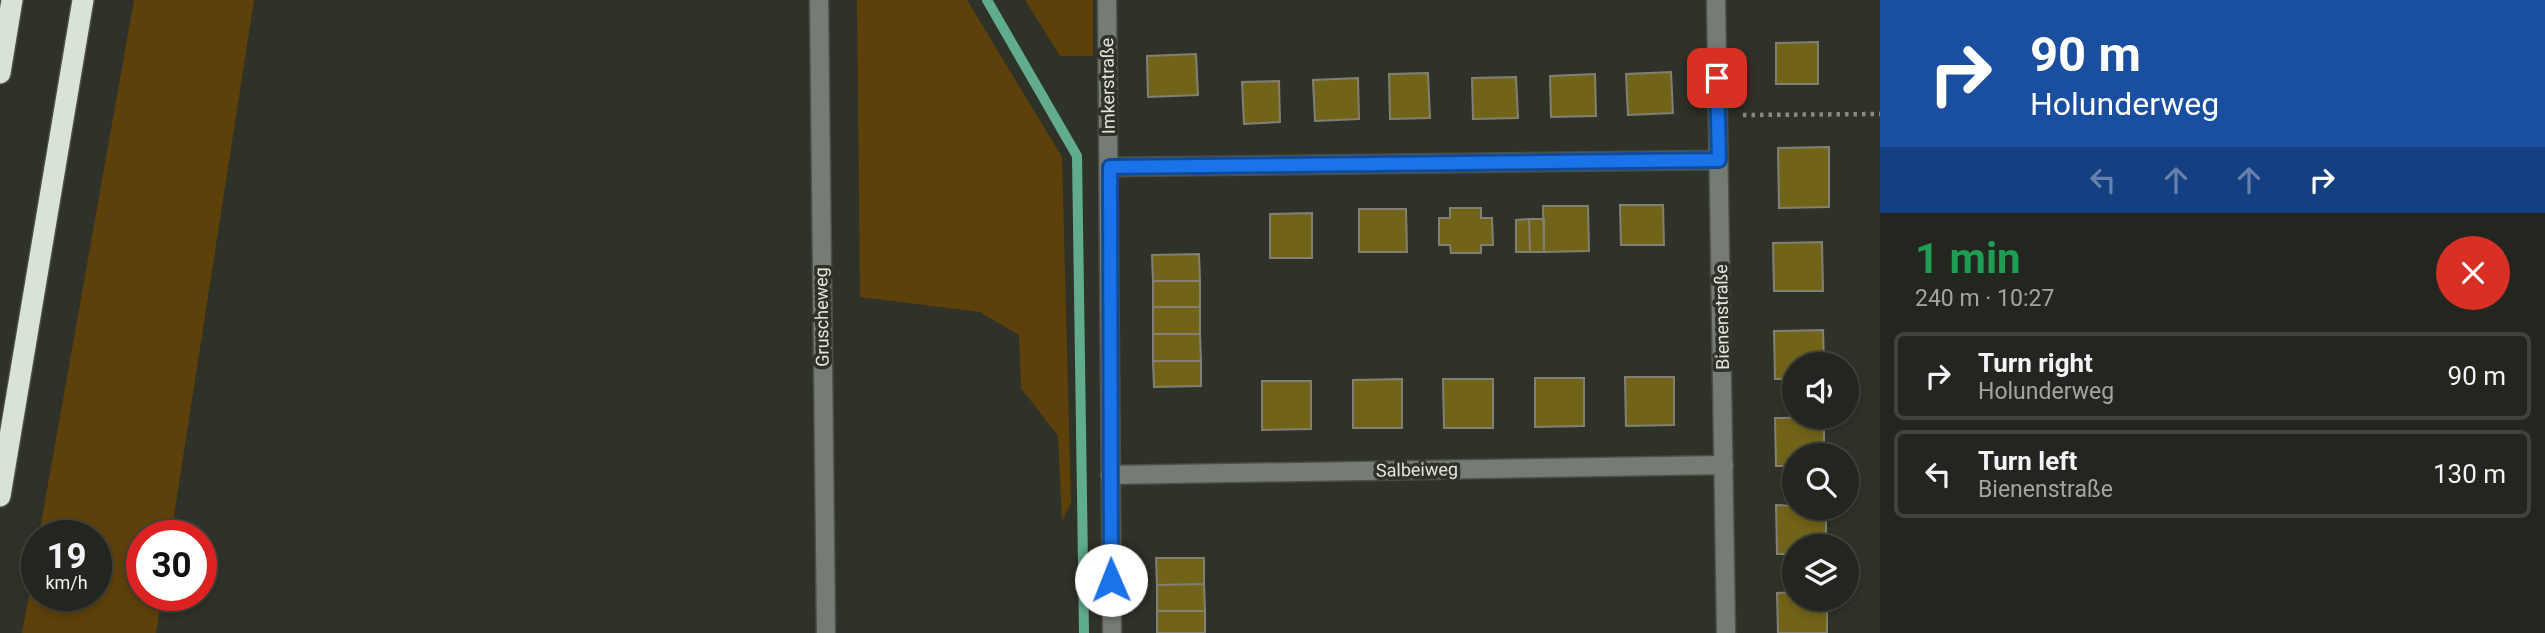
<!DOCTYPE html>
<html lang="en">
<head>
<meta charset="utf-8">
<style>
	:root { --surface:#23261e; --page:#2f322b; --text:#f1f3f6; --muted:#a3a5a4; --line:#40433c }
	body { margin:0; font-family:Roboto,sans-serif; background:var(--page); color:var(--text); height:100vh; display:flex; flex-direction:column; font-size:26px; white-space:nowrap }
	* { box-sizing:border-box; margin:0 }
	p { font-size:23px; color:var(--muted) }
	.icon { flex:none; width:38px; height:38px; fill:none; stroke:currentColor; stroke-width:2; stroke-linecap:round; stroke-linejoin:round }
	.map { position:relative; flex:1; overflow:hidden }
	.side { display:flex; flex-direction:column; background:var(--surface); width:665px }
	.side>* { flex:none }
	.guide { background:#1a4fa0; color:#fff; overflow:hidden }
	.buttons { position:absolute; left:1782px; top:352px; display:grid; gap:14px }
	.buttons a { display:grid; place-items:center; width:77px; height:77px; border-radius:50%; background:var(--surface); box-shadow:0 4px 10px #0003,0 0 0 2px var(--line); font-size:35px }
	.speed { position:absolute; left:21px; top:520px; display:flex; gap:14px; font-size:35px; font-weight:700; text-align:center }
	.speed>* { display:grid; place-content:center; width:91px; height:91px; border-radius:50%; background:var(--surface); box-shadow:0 4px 10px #0003,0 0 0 2px var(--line); line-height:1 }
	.speed small { font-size:18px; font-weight:400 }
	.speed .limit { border:10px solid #d22; background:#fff; color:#111 }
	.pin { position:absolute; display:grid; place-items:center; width:60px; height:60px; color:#fff; margin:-30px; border-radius:14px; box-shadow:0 4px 10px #0006 }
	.me { position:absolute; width:77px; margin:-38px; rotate:359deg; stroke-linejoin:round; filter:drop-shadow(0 0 5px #0008) }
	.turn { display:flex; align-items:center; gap:24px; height:147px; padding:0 35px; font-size:32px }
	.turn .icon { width:91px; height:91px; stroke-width:2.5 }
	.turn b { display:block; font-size:49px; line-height:60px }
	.lanes { display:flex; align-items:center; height:66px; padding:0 35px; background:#0003; justify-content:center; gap:35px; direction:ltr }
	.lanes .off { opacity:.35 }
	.round { display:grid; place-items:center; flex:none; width:74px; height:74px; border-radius:37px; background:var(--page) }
	.overview { display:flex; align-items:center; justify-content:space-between; height:119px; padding:0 35px }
	h1 { font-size:42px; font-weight:700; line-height:52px; color:#1e9e55 }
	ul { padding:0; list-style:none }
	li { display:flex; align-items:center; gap:21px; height:88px; margin:0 14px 10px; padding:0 21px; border:4px solid var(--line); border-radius:10px }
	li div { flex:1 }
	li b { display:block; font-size:26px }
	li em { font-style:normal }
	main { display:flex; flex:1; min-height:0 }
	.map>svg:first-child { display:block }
	.green { fill:#5e410a }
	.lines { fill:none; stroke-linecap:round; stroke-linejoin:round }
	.stream { stroke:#60ac8d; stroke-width:10 }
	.building { fill:#716318; stroke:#828074; stroke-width:2 }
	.minor-casing { stroke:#4c4f45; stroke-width:21 }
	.highway-casing { stroke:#4c4f45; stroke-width:24 }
	.path { stroke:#878a82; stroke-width:4.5; stroke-dasharray:3.5 5; stroke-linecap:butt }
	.minor { stroke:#777b76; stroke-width:18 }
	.highway { stroke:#d9e2d7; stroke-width:21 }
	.route-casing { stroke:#114b97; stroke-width:18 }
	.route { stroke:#1a73e8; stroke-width:12 }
	.labels { text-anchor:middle; stroke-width:7; stroke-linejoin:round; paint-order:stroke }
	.street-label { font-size:18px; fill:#e3e5df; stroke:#2f3228 }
</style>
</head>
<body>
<main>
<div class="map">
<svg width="1880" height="633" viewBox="0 0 1880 633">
	<rect width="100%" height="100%" fill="#2f3228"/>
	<!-- green -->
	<path class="green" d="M134 0H254L171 535 142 536V595H162L156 633H22L37 551V595H96V536L39 535Z
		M857 0H967L1062 157 1071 503 1062 521 1058 436 1021 388 1019 335 980 312 860 297Z
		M1025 0H1093V56H1060Z"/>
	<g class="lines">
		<!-- stream -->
		<path class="stream" d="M987 0 1077 156 1084 633"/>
	</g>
	<!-- building -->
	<path class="building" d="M1818 42V84H1776V43Z
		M1196 54 1198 95 1148 97 1147 56Z
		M1671 72 1673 113 1628 115 1626 74Z
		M1428 73 1430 118 1390 119 1389 74Z
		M1595 74 1596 116 1551 117 1550 76Z
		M1516 77 1518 118 1473 119 1472 78Z
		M1358 78 1359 119 1315 121 1313 80Z
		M1279 81 1280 122 1244 124 1242 82Z
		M1829 147V207L1779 208 1778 148Z
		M1620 205H1663L1664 245H1621Z
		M1543 206H1588L1589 251 1544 252Z
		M1450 208H1481V218H1492L1493 245H1481V253H1451L1450 245H1439V218H1450Z
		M1359 209H1406L1407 252H1359Z
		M1312 213V258H1270V214Z
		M1529 219 1530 252H1516V220Z
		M1529 219H1544V252H1530Z
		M1822 242 1823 291H1774L1773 243Z
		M1199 254 1200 281H1153L1152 255Z
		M1153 281H1200V307H1153Z
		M1153 307H1200V334H1153Z
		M1823 330 1824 364H1794V379H1775L1774 331Z
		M1153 334H1200L1201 361H1153Z
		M1153 361H1201V386L1154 387Z
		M1625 377H1674V425L1626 426Z
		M1535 378H1584V426L1535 427Z
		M1402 379V428H1353V380Z
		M1443 379H1493V428H1444Z
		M1262 381H1311V429L1262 430Z
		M1824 417V455H1794V466H1776L1775 418Z
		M1776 505 1826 508V546H1794V554H1777Z
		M1156 558H1204V584L1157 585Z
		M1204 584 1205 611H1157V585Z
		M1794 592V598H1827V633H1778L1777 593Z
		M1157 611H1205V633H1157Z"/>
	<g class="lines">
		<!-- minor casing -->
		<g class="minor-casing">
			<path id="minor" d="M819 0 826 633
				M1107 0 1112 633
				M1716 0 1726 633
				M1110 167 1719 160
				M1110 475 1724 465"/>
		</g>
		<!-- highway casing -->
		<g class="highway-casing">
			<path id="highway" d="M0 73 12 0
				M0 496 83 0"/>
		</g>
		<!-- path -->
		<path class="path" d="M1743 115 1880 114"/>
		<!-- minor -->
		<use href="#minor" class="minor"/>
		<!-- highway -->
		<use href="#highway" class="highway"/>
	</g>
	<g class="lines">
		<!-- route casing -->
		<g class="route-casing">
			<path id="route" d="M1111 580 1110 167 1719 160 1717 78"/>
		</g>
		<!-- route -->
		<use href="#route" class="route"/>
	</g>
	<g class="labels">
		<!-- street labels -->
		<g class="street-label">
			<text transform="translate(1108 86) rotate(-91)" y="6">Imkerstraße</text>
			<text transform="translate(822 317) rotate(-91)" y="6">Gruscheweg</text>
			<text transform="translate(1722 317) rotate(-91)" y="6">Bienenstraße</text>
			<text transform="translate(1417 470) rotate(-1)" y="6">Salbeiweg</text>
		</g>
	</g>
</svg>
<div class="buttons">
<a><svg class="icon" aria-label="sound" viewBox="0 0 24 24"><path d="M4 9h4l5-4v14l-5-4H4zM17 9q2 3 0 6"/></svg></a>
<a><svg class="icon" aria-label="search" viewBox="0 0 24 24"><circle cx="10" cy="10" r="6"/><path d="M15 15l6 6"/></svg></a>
<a><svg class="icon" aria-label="layers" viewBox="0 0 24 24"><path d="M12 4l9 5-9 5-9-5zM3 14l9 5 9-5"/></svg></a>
</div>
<div class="speed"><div>19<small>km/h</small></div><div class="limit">30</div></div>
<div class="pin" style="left:1717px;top:78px;background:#d93025"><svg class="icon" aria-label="arrive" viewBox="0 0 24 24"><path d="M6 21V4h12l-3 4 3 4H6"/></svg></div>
<svg class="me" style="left:1111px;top:580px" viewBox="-20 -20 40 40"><circle r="19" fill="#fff"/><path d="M0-13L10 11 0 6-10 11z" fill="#1a73e8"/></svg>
</div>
<section class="side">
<div class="guide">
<div class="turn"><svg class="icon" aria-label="right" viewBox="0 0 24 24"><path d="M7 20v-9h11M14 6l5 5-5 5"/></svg><div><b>90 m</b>Holunderweg</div></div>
<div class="lanes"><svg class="icon off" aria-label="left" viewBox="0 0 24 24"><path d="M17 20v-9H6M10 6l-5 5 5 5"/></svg><svg class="icon off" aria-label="ahead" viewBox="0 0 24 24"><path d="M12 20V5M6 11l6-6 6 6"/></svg><svg class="icon off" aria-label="ahead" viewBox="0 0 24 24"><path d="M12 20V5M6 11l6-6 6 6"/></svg><svg class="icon" aria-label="right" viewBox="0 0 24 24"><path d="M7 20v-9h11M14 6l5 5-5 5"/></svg></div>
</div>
<div class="overview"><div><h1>1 min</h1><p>240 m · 10:27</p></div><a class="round" style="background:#d93025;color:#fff"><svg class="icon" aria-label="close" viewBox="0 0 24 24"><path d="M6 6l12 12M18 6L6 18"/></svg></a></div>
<ul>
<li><svg class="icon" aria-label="right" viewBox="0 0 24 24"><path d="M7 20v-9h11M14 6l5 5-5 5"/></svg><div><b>Turn right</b><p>Holunderweg</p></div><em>90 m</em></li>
<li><svg class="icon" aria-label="left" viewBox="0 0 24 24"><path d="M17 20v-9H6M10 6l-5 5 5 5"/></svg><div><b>Turn left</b><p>Bienenstraße</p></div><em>130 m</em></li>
</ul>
</section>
</main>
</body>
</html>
